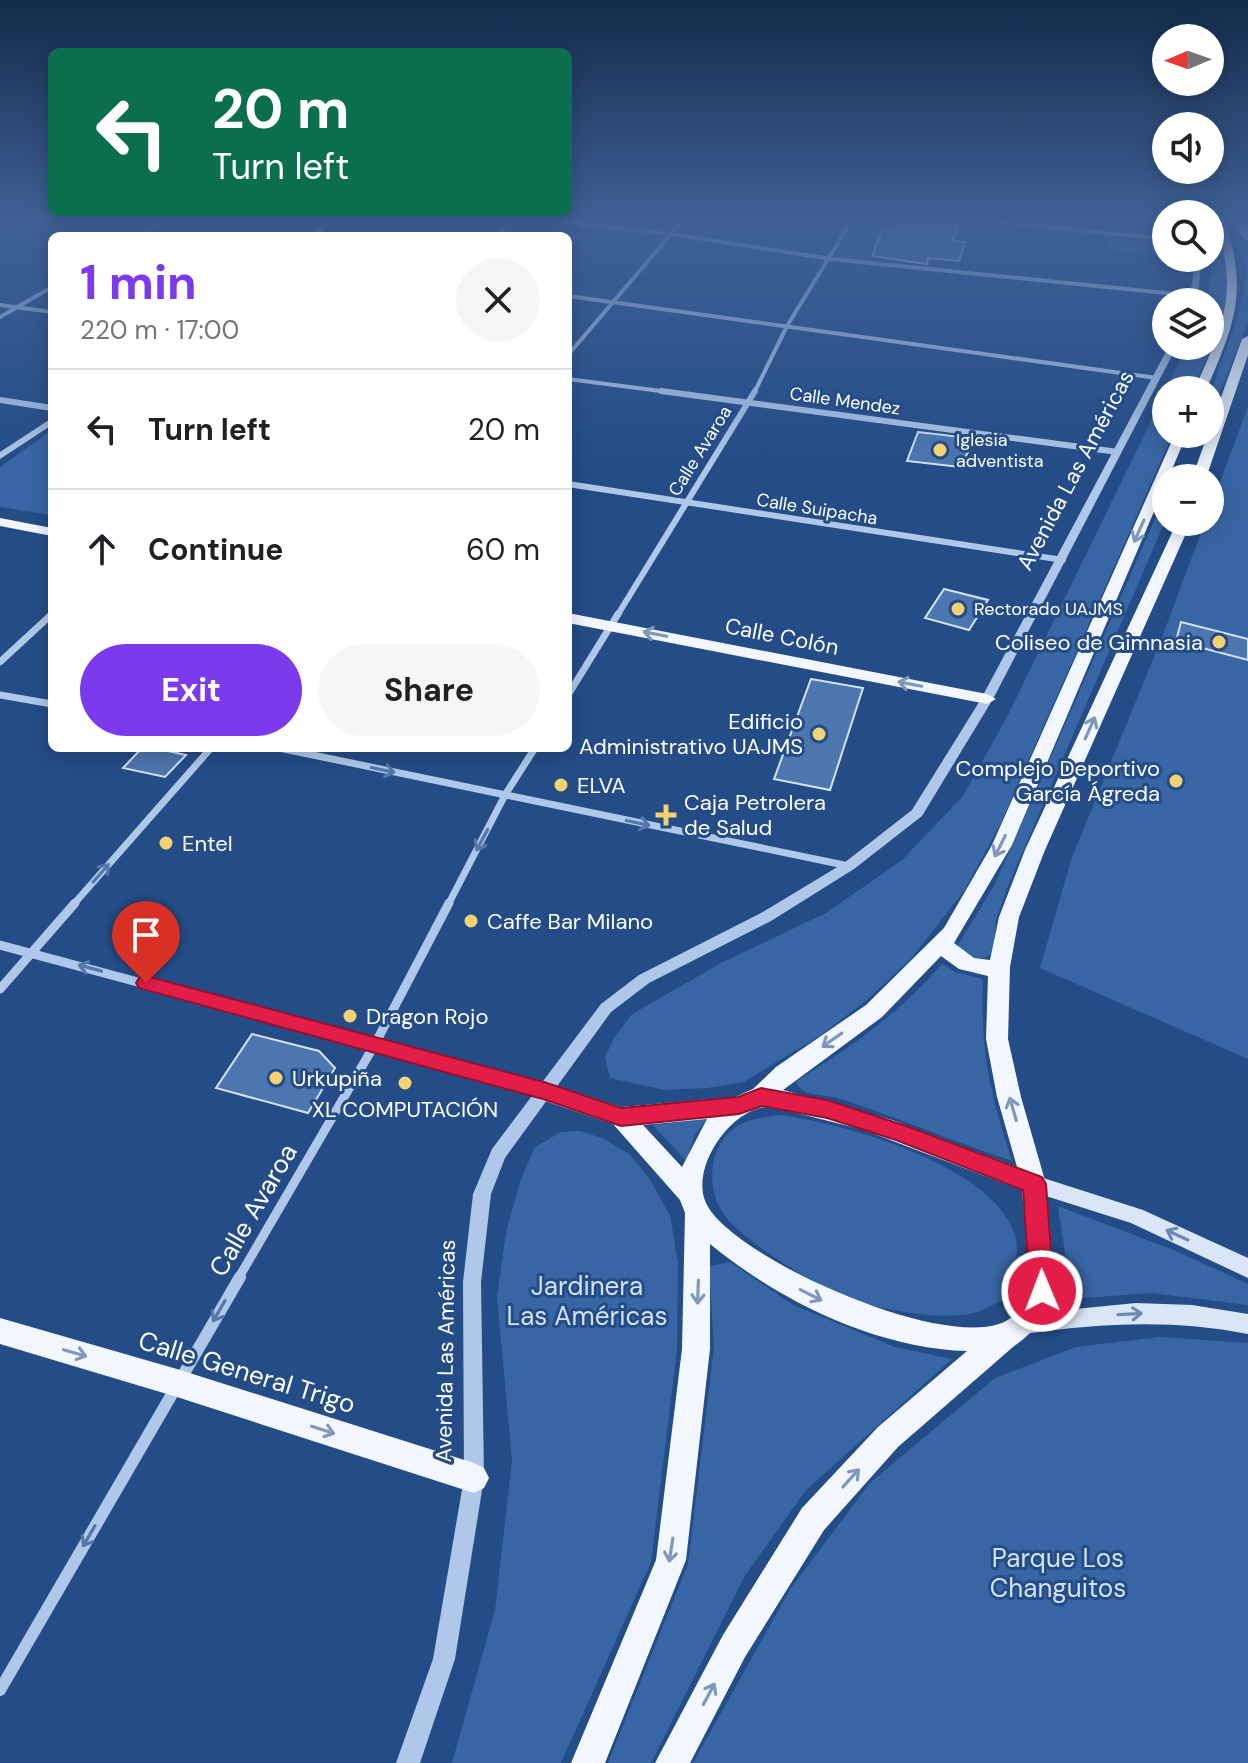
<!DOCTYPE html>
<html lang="en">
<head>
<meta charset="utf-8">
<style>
	:root { --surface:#fff; --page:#f6f6f6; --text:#202124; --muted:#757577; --line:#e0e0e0; --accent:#7c3aed }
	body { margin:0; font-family:"DM Sans",sans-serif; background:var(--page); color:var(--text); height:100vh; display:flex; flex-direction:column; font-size:30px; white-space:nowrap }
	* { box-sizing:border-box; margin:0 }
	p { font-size:26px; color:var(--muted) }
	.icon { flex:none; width:44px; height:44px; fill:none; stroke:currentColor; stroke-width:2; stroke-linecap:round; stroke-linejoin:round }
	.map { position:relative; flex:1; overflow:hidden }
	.panel { position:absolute; left:48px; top:232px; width:524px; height:520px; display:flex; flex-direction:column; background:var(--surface); border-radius:12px; box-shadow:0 4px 20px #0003 }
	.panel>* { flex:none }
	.top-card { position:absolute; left:48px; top:48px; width:524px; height:168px; border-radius:12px; box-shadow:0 4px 20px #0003; background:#0b6e4f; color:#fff; overflow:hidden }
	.needle { width:52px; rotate:268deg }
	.fabs { position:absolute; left:1152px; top:24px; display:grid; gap:16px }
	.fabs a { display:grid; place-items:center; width:72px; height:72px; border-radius:50%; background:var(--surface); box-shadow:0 4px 20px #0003; font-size:40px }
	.pin { position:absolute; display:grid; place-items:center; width:68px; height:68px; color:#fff; margin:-82px -34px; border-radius:50% 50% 50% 0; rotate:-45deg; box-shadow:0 0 8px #0007 }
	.pin .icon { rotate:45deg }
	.me { position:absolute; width:88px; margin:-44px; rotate:359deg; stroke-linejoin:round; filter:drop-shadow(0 0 6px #0008) }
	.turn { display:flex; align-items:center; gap:28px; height:168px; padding:0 32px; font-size:36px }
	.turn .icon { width:104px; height:104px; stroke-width:2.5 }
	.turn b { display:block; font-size:56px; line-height:68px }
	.round { display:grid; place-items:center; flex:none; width:84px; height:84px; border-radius:42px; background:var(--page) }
	.summary { display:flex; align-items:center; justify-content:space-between; height:136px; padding:0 32px }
	h1 { font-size:48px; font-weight:700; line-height:60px; color:var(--accent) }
	.button { display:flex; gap:16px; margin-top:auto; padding:16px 32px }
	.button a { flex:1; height:92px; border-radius:48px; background:var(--accent); color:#fff; font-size:32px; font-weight:700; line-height:92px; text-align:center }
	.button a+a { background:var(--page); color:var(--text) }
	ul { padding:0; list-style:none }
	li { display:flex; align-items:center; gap:24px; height:120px; padding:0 32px; border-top:2px solid var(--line) }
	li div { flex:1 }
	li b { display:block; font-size:30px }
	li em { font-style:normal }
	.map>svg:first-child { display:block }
	.green { fill:#3866a4 }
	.building { fill:#4c76af; stroke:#d3e2f7; stroke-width:2 }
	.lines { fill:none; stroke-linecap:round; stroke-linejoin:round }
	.minor-far4 { stroke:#afc8e9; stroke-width:4 }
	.minor-far3 { stroke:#afc8e9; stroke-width:6 }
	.minor-far2 { stroke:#afc8e9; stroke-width:7 }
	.minor-far1 { stroke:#afc8e9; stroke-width:9 }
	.minor { stroke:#afc8e9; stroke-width:12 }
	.tertiary { fill:#afc8e9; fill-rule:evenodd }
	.secondary { fill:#d9e6f7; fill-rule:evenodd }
	.primary { fill:#f2f6fe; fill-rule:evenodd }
	.oneway { stroke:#8198bd }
	.oneway2 { stroke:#5577a9 }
	.oneway3 { stroke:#6c8ab4 }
	.route { fill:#e11d48; stroke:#92132f; stroke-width:2 }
	.poi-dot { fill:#f4d272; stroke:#244c87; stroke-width:3 }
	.labels { text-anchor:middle; stroke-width:6; stroke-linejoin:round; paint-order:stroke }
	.far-street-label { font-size:18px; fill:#fff; stroke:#244c87 }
	.far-poi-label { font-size:18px; fill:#fff; stroke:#244c87; text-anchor:start }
	.street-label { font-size:22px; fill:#fff; stroke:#244c87 }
	.poi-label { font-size:22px; fill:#fff; stroke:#244c87; text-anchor:start }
	.near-street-label { font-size:26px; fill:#fff; stroke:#244c87 }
	.near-park-label { font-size:26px; fill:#d3e2f7; stroke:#244c87 }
</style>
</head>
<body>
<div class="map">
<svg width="1248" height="1763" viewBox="0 0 1248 1763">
	<rect width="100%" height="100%" fill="#244c87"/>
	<!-- green -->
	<path class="green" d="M854 220H888L868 263 833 258Z
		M1210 220H1214C1245 285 1220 330 1192 390H1166L1187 346H1210V302H1207L1212 266Z
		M1225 220H1233L1248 250V322L1210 416C1210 365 1248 319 1245 266 1242 250 1233 235 1225 220Z
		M1109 238 1166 243V256L1108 250Z
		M1166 390V434H1173L999 827 964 891 910 960 867 1000 821 1035 744 1082 707 1088 664 1090 610 1078 605 1057 614 1038 632 1014 721 963 826 913 902 860 963 796 1007 717Z
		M1248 407V1059L1040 968 1072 857 1161 640 1205 522H1210V509Z
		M52 430V515L0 507V467Z
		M1166 494V519L1008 886 996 920 993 953C979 963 966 960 958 945L995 884Z
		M942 964 956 972 983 979C980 1051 990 1092 1012 1161 954 1142 897 1117 838 1098 824 1094 800 1097 796 1081 851 1048 900 1012 942 964Z
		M780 1115C844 1123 990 1165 1014 1232 1021 1254 1014 1277 1007 1298 996 1303 985 1310 974 1313 942 1321 884 1310 853 1300 820 1288 747 1244 726 1217 706 1193 707 1149 733 1129 746 1119 765 1117 780 1115Z
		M708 1118 695 1135 686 1161 653 1125Z
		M580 1131 602 1138 629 1154 649 1178 670 1215 678 1263 677 1351 651 1562 561 1763H452L495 1610 512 1460 497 1297 506 1232 521 1179 535 1147 561 1132Z
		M1058 1206 1176 1251 1248 1284V1305L1151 1293 1072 1299Z
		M730 1262 793 1305 895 1347 952 1359 806 1490 744 1577 651 1763H608L688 1564 714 1348 709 1266Z
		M1160 1337 1248 1343V1763H693L791 1588 870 1483 995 1378 1076 1347Z"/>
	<!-- building -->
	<path class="building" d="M907 220 959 225 952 241 965 242 959 261 928 258 927 264 872 256 883 228 899 229Z
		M918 432 944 435 975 439 960 467 907 461Z
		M944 589 988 600 969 630 925 618Z
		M1181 622 1248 639V660L1176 641Z
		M811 679 863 688 830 790 774 779Z
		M142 748H155L186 755 165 777 123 768Z
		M252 1034 319 1051 335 1068 308 1113 216 1088Z"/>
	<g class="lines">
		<!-- minor-far4 -->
		<path class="minor-far4" d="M547 220 671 234 831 259 1195 296
			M978 220 1166 239
			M140 236 166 220
			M496 236 515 220
			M568 296 1157 378
			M0 305 52 312
			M0 317 52 287
			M568 355 683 220
			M568 379 676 393
			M754 393 787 326 852 220"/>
		<!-- minor-far3 -->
		<path class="minor-far3" d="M661 391 1118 452
			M0 400 52 408
			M568 484 1063 560
			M50 616 52 614
			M617 616 755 391"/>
		<!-- minor-far2 -->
		<path class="minor-far2" d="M0 662 52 614
			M0 695 52 704
			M568 695 618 614
			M279 748 849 866
			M73 905 211 748
			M448 905 505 795 535 748"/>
		<!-- minor-far1 -->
		<path class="minor-far1" d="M0 945 544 1091
			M0 989 75 903
			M238 1279 375 1044 449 903"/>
		<!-- minor -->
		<path class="minor" d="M0 1690 240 1277"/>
		<!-- tertiary -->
		<path class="tertiary" d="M328 220H336L316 236H309Z
			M1196 258H1202L1197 302H1189Z
			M1169 346H1177L993 699 922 816 854 869 771 921 649 983 611 1012 505 1158 491 1194 481 1282 484 1478 455 1659 420 1763H396L433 1659 464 1478 463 1282 473 1194 492 1149 601 1004 639 975 761 913 844 863 912 810 981 699Z
			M52 418V425L0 459V452Z"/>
		<!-- secondary -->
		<path class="secondary" d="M1034 1175 1143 1210 1248 1258V1278L1131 1223 1027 1190 1024 1184 1027 1178Z
			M1136 1303 1192 1305 1248 1314V1334C1173 1319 1100 1323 1024 1334L1016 1331 1013 1324 1016 1317 1024 1314Z"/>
		<!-- primary -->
		<path class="primary" d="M1215 220H1225C1248 292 1235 324 1206 390H1194C1224 324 1239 292 1215 220Z
			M1235 220H1244L1248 229V241L1243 238Z
			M1248 336V355L1206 478H1192L1242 339Z
			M1175 434H1187L1012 845 954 943 974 958 990 960 999 917 1025 850 1177 522H1191L1045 850 1019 917 1010 967 1008 1039 1021 1097 1046 1184 1055 1291C1044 1317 1036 1331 1013 1347L898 1447 824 1530 745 1657 690 1763H655L723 1635 802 1508 878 1427 967 1351C875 1348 780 1301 710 1244V1349L686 1560 605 1763H571L656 1560 682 1349 685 1213 680 1200 613 1124 536 1098 532 1091 536 1084 544 1082 621 1107 735 1097 753 1089 776 1067 866 1005 944 928 992 845ZM941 956 959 969 988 976 986 1039 997 1097 1017 1167 892 1120 783 1090 882 1017ZM773 1107 864 1130 1022 1190C1024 1225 1038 1287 1015 1314 971 1365 731 1259 706 1203 689 1167 734 1103 773 1107ZM707 1119 682 1167 643 1125Z
			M0 518 52 528V536L0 526Z
			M568 613 987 694 996 699 987 704 568 623Z
			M0 1318 177 1369 474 1463 484 1468 489 1478 484 1488 474 1493 177 1397 0 1344Z"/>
	</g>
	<!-- one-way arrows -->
	<defs><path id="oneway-shaft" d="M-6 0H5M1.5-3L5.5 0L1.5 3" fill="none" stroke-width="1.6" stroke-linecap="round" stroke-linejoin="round" transform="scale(2)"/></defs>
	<g class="oneway">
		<use href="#oneway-shaft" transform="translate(1139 531) rotate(114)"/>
		<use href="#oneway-shaft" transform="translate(655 634) rotate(-169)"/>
		<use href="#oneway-shaft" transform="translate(910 684) rotate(-169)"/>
		<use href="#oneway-shaft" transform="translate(1090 728) rotate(-66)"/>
		<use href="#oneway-shaft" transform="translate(1000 846) rotate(117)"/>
		<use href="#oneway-shaft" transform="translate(832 1040) rotate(145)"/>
		<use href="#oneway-shaft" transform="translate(1013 1109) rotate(-106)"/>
		<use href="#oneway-shaft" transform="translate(698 1292) rotate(92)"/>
		<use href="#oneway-shaft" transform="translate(811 1295) rotate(27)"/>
		<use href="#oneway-shaft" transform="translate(75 1353) rotate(16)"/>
		<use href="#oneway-shaft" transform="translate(323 1430) rotate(18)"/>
		<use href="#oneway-shaft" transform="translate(851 1478) rotate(-48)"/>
		<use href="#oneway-shaft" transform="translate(671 1550) rotate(99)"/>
		<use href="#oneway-shaft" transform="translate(709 1694) rotate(-62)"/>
	</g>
	<g class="oneway2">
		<use href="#oneway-shaft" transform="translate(383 770) rotate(12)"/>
		<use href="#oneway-shaft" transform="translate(638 823) rotate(12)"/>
		<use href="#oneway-shaft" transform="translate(482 840) rotate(118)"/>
		<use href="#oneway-shaft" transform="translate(101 873) rotate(-49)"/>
		<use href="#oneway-shaft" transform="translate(90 968) rotate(-165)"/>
		<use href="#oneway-shaft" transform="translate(219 1311) rotate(120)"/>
		<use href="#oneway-shaft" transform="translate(89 1536) rotate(120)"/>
	</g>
	<g class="oneway3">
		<use href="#oneway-shaft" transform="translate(1177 1235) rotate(-155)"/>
		<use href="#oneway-shaft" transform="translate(1130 1314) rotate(-3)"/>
	</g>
	<!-- sky -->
	<linearGradient id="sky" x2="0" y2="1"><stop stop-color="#142a4a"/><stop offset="0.47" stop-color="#3f6196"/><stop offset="1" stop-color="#3f6196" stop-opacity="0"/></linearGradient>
	<rect width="1248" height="467" fill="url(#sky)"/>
	<!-- route -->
	<path class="route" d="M146 976 544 1082 621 1108 738 1097 761 1088 827 1100 909 1127 1042 1177 1046 1184 1054 1291 1051 1299 1042 1302 1034 1299 1030 1291 1023 1190 896 1140 827 1118 762 1106 739 1114 621 1126 543 1099 139 988 136 983 139 978Z"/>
	<!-- markers -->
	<g class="poi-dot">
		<circle cx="940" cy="450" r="8"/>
		<circle cx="958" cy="609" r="8"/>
		<circle cx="1219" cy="642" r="8"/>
		<circle cx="819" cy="734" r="8"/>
		<circle cx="1176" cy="781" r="8"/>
		<circle cx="561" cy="785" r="8"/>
		<path d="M662 803h8v8h8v8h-8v8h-8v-8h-8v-8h8z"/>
		<circle cx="166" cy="843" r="8"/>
		<circle cx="471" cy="921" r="8"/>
		<circle cx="350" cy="1016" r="8"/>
		<circle cx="276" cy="1078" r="8"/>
		<circle cx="405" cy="1083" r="8"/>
	</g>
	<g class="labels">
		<!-- far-street labels -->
		<g class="far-street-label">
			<text transform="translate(845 401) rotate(8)" y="6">Calle Mendez</text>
			<text transform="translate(700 451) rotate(-58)" y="6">Calle Avaroa</text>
			<text transform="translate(817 509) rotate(9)" y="6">Calle Suipacha</text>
		</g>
		<!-- far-poi labels -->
		<g class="far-poi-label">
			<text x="956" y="446">Iglesia<tspan x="956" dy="21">adventista</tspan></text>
			<text x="974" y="615">Rectorado UAJMS</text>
		</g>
		<!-- street labels -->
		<g class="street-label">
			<text transform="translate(1075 470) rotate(-62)" y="8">Avenida Las Américas</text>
			<text transform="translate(782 636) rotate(11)" y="8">Calle Colón</text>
			<text transform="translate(445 1351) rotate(-89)" y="8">Avenida Las Américas</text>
		</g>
		<!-- poi labels -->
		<g class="poi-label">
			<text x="1203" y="650" text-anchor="end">Coliseo de Gimnasia</text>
			<text x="803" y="729" text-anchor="end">Edificio<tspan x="803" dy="25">Administrativo UAJMS</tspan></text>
			<text x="1160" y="776" text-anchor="end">Complejo Deportivo<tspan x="1160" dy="25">García Ágreda</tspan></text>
			<text x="577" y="793">ELVA</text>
			<text x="684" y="810">Caja Petrolera<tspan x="684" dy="25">de Salud</tspan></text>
			<text x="182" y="851">Entel</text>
			<text x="487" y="929">Caffe Bar Milano</text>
			<text x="366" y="1024">Dragon Rojo</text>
			<text x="292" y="1086">Urkupiña</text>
			<text x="405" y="1117" text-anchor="middle">XL COMPUTACIÓN</text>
		</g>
		<!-- near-street labels -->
		<g class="near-street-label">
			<text transform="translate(253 1210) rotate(-60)" y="9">Calle Avaroa</text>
			<text transform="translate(247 1372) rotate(17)" y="9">Calle General Trigo</text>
		</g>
		<!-- near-park labels -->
		<g class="near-park-label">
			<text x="587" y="1295">Jardinera<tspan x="587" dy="30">Las Américas</tspan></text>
			<text x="1058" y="1567">Parque Los<tspan x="1058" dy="30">Changuitos</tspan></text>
		</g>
	</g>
</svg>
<div class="fabs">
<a><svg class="needle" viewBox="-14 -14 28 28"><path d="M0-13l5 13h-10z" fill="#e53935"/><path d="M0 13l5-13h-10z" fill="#757577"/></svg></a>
<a><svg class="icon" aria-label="sound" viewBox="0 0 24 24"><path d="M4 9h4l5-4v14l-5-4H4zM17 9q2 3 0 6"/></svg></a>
<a><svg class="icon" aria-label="search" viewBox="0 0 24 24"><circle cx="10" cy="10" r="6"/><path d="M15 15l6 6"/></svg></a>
<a><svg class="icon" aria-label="layers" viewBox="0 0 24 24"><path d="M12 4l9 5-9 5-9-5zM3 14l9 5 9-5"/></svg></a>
<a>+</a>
<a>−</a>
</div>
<div class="pin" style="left:146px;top:983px;background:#d93025"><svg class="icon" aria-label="arrive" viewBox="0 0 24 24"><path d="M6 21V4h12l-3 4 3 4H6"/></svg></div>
<svg class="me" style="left:1042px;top:1291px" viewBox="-20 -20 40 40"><circle r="17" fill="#e11d48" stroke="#fff" stroke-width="3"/><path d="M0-11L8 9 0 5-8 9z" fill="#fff"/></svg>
<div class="top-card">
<div class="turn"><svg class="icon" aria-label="left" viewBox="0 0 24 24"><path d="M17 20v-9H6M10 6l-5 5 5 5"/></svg><div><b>20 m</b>Turn left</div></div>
</div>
<section class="panel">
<div class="summary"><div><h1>1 min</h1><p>220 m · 17:00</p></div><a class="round"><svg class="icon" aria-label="close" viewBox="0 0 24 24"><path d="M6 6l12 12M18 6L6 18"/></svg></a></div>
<ul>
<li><svg class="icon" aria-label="left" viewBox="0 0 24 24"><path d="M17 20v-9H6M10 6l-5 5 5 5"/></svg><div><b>Turn left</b></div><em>20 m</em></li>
<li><svg class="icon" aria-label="ahead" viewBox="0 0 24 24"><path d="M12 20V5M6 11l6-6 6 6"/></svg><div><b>Continue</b></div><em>60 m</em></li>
</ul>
<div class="button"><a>Exit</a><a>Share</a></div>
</section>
</div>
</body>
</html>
